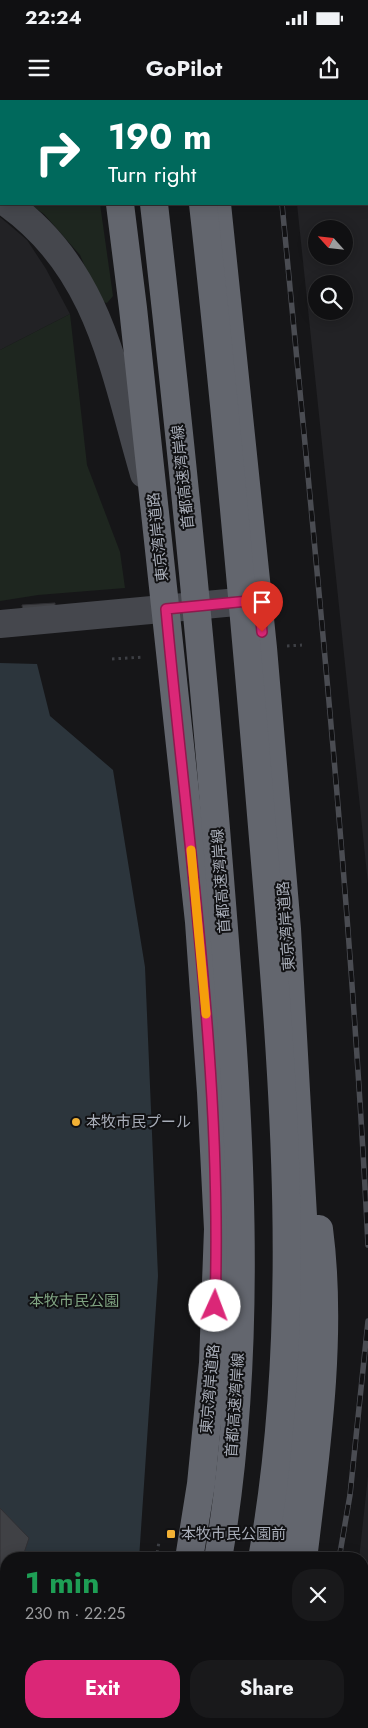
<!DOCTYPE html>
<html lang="en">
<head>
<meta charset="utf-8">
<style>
	:root { --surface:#101012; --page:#19191b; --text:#f1f3f6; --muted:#9c9d9f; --line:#303032; --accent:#db2777 }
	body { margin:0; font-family:Jost,"Noto Sans JP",sans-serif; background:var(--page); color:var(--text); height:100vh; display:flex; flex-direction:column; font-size:19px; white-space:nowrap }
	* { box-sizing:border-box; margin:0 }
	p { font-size:16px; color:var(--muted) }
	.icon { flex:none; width:28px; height:28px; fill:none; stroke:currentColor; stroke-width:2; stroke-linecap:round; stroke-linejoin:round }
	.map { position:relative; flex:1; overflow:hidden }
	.sheet { position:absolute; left:0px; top:1452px; width:369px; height:176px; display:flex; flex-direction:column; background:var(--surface); border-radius:20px 20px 0 0; box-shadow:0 2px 12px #0003,0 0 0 1px var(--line) }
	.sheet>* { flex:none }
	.guide { position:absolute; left:0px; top:0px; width:369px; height:105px; box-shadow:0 2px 12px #0003,0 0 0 1px var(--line); background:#00695c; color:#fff; overflow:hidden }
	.needle { width:32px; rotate:297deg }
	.tools { position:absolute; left:308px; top:120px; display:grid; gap:10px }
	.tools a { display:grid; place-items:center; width:45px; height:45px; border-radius:50%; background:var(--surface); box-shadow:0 2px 12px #0003,0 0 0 1px var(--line); font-size:25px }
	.pin { position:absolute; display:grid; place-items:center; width:42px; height:42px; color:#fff; margin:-51px -21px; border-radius:50% 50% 50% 0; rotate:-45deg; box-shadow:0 0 5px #0007 }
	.pin .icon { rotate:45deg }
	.me { position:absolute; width:55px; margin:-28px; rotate:2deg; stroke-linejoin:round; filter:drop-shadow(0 0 4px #0008) }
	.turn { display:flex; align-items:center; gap:18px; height:105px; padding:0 25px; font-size:22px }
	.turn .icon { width:65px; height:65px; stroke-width:2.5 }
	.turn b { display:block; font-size:35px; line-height:42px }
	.round { display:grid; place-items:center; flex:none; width:52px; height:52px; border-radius:20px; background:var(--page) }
	.headline { display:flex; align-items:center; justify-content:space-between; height:85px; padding:0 25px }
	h1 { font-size:30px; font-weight:700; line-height:38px; color:#1e9e55 }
	.button { display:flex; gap:10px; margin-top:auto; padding:10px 25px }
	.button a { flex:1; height:58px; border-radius:20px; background:var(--accent); color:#fff; font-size:20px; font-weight:700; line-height:58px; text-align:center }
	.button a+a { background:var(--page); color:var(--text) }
	.status { display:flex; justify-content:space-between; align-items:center; height:35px; padding:0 25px; background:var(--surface); direction:ltr }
	.status svg { height:14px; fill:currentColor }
	header { display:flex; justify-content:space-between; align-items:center; height:65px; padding:0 25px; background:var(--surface); font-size:22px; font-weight:700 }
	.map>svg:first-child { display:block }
	.built { fill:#222225; fill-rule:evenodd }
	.green { fill:#1e261f }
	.water { fill:#2c353c }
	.building { fill:#404145; stroke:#303034 }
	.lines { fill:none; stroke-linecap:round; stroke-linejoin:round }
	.path { stroke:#3d3f44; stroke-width:3; stroke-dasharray:2.5 4; stroke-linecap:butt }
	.lane { stroke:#37383d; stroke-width:11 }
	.secondary { stroke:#45474d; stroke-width:28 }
	.highway { stroke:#63666e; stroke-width:28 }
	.rail-casing { stroke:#4a4c52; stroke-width:5.5 }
	.rail { stroke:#111113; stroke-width:4; stroke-dasharray:11; stroke-linecap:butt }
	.highway-bridge { stroke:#63666e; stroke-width:28 }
	.route-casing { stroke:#8e194d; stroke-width:12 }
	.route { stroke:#db2777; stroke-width:9 }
	.slow { stroke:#f59e0b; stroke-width:9 }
	.poi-dot { fill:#f2b134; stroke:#111113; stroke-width:2 }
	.labels { text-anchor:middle; stroke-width:4; stroke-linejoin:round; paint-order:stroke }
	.street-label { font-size:15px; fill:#a8adb8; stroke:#111113 }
	.poi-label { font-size:15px; fill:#a8adb8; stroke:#111113; text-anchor:start }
	.park-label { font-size:15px; fill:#7fa381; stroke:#111113 }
</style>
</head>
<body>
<div class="status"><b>22:24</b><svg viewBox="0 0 49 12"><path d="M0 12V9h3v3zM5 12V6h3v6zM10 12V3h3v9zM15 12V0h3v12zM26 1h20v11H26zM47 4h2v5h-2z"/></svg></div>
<header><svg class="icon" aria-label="menu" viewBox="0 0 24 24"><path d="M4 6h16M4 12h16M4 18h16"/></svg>GoPilot<svg class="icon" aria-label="share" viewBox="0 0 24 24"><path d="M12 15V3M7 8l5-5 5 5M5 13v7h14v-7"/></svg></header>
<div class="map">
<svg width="368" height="1628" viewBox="0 0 368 1628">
	<rect width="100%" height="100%" fill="#161618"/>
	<!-- built -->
	<path class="built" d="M287 0H368V784L297 104H368V1ZM316 129H344V156H316ZM316 184H344V211H316Z
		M0 117 27 140 46 169 70 214 0 250Z
		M368 1376V1628H326L328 1623 362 1622V1459H359Z"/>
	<!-- green -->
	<path class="green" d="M29 104H100L113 196 107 203 100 201 80 155 44 114Z
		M70 214 87 365 120 452 125 488 38 495 0 501V250Z"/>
	<!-- water -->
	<path class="water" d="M0 563 37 564 50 616 113 670 145 867 158 1176 139 1459H6V1486L0 1488Z"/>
	<!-- building -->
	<path class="building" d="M55 503V510L23 512 22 505Z
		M0 1408 29 1438 22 1459H6V1483L0 1485Z"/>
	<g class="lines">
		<!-- path -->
		<path class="path" d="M287 546 302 545
			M112 559 144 557
			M156 1459 159 1442
			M56 1622 78 1628"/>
		<!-- lane -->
		<path class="lane" d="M1 1628 6 1584"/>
		<!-- secondary -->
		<path class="secondary" d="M8 104C100 170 114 272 144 374
			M0 524 259 500"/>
		<!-- highway -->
		<path class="highway" d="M106 0V1
			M141 0V1
			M204 0V1
			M120 104 133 208 199 822 211 992 218 1129 213 1263 201 1384 189 1459
			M217 104 263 548 287 829 303 1116 302 1210 297 1313 278 1459
			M303 1459C316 1353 333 1235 319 1129
			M152 1628 153 1622
			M182 1628 184 1622
			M245 1628 246 1622"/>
		<!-- rail casing -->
		<g class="rail-casing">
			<path id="rail" d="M265 0 266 1
				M282 104C315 451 351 797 368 1145
				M339 1459 350 1395 368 1221
				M305 1628 306 1622"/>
		</g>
		<!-- rail -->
		<use href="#rail" class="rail"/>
		<!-- highway-bridge -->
		<path class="highway-bridge" d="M154 104C180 332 203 561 221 791 239 1013 256 1238 218 1459
			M203 104C227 319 246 534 264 750 284 985 304 1225 262 1459
			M272 1628 273 1622"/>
	</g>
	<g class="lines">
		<!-- route casing -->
		<g class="route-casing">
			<path id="route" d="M215 1206C223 973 187 741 166 509L259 500 262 532"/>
		</g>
		<!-- route -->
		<use href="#route" class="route"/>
		<!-- slow -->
		<path class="slow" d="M191 750 206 914"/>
	</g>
	<!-- markers -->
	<g class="poi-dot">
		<circle cx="76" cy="1022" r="5"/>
		<rect x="166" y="1429" width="10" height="10" rx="2.5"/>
	</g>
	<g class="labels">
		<!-- street labels -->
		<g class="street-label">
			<text transform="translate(183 377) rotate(-96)" y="5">首都高速湾岸線</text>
			<text transform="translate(158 437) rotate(-96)" y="5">東京湾岸道路</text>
			<text transform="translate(221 781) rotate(-94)" y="5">首都高速湾岸線</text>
			<text transform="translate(286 826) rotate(-94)" y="5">東京湾岸道路</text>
			<text transform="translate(210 1289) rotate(-85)" y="5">東京湾岸道路</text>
			<text transform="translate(235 1305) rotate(-86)" y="5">首都高速湾岸線</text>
		</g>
		<!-- poi labels -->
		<g class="poi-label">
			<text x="86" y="1027">本牧市民プール</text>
			<text x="181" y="1439">本牧市民公園前</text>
		</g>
		<!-- park labels -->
		<g class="park-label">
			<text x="74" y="1206">本牧市民公園</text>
		</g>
	</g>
</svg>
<div class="tools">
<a><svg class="needle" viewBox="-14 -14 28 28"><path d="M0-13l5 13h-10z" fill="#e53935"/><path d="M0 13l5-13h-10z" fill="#9c9d9f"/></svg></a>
<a><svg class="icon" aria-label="search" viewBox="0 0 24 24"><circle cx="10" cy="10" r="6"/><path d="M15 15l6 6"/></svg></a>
</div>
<div class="pin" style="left:262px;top:532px;background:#d93025"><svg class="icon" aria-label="arrive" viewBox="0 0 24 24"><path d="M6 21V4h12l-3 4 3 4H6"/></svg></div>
<svg class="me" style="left:215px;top:1206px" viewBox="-20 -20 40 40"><circle r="19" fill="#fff"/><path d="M0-13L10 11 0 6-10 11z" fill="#db2777"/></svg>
<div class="guide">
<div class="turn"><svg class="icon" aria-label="right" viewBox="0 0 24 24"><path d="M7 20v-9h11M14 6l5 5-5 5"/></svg><div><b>190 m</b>Turn right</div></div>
</div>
<section class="sheet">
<div class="headline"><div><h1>1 min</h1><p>230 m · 22:25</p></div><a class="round"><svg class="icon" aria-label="close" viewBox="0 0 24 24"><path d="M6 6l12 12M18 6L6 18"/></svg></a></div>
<div class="button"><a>Exit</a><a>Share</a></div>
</section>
</div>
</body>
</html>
